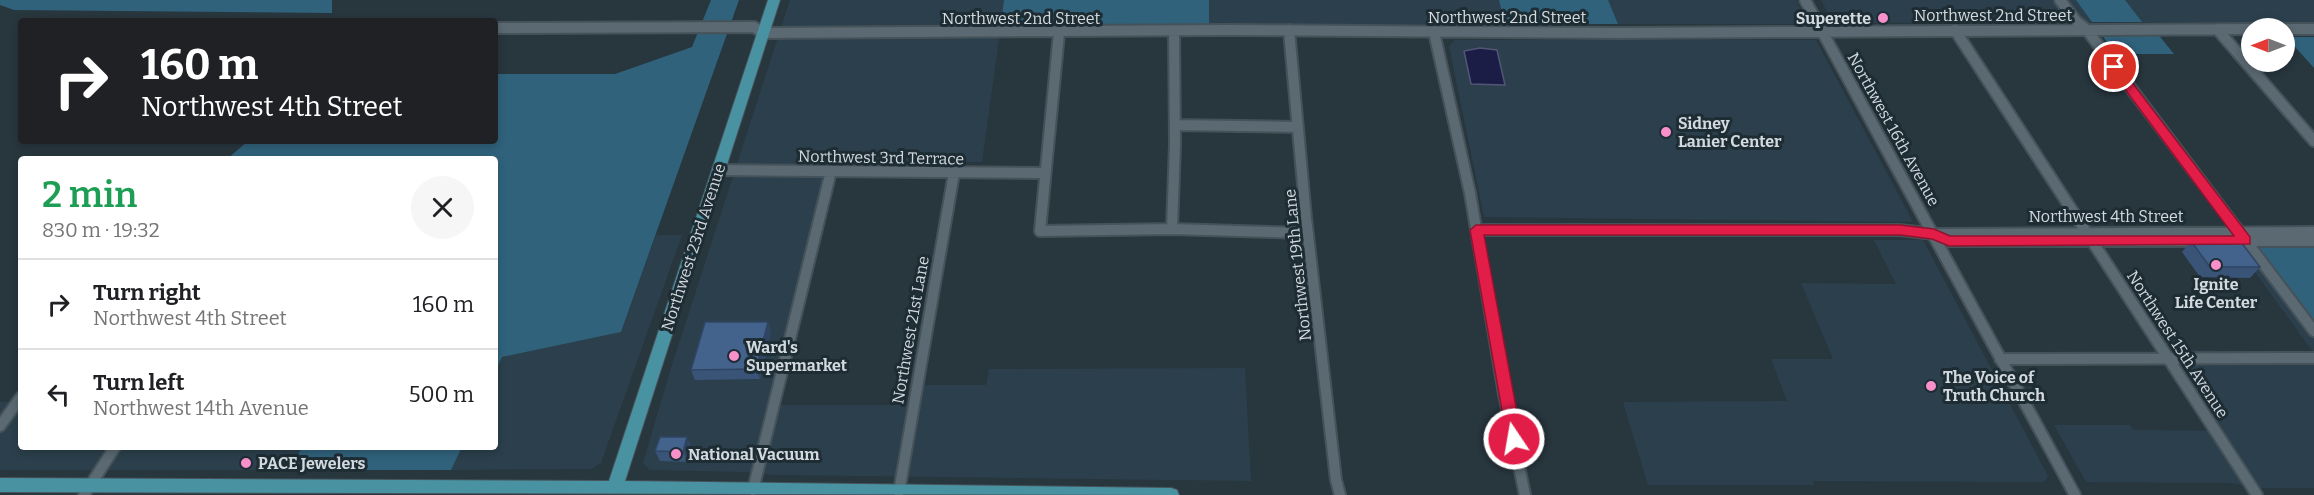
<!DOCTYPE html>
<html lang="en">
<head>
<meta charset="utf-8">
<style>
	:root { --surface:#fff; --page:#f6f6f6; --text:#202124; --muted:#757577; --line:#e0e0e0 }
	body { margin:0; font-family:Bitter,serif; background:var(--page); color:var(--text); height:100vh; display:flex; flex-direction:column; font-size:22px; white-space:nowrap }
	* { box-sizing:border-box; margin:0 }
	p { font-size:20px; color:var(--muted) }
	.icon { flex:none; width:33px; height:33px; fill:none; stroke:currentColor; stroke-width:2; stroke-linecap:round; stroke-linejoin:round }
	.map { position:relative; flex:1; overflow:hidden }
	.drawer { position:absolute; left:18px; top:156px; width:480px; height:294px; display:flex; flex-direction:column; background:var(--surface); border-radius:6px; box-shadow:0 3px 9px #0003 }
	.drawer>* { flex:none }
	.guide { position:absolute; left:18px; top:18px; width:480px; height:126px; border-radius:6px; box-shadow:0 3px 9px #0003; background:#202124; color:#fff; overflow:hidden }
	.needle { width:39px; rotate:270deg }
	.buttons { position:absolute; left:2241px; top:18px; display:grid; gap:12px }
	.buttons a { display:grid; place-items:center; width:54px; height:54px; border-radius:50%; background:var(--surface); box-shadow:0 3px 9px #0003; font-size:30px }
	.pin { position:absolute; display:grid; place-items:center; width:51px; height:51px; color:#fff; margin:-26px; border:3px solid #fff; border-radius:50%; box-shadow:0 2px 6px #0007 }
	.me { position:absolute; width:66px; margin:-33px; rotate:348deg; stroke-linejoin:round; filter:drop-shadow(0 0 4px #0008) }
	.turn { display:flex; align-items:center; gap:21px; height:126px; padding:0 24px; font-size:27px }
	.turn .icon { width:78px; height:78px; stroke-width:2.5 }
	.turn b { display:block; font-size:42px; line-height:51px }
	.round { display:grid; place-items:center; flex:none; width:63px; height:63px; border-radius:32px; background:var(--page) }
	.overview { display:flex; align-items:center; justify-content:space-between; height:102px; padding:0 24px }
	h1 { font-size:36px; font-weight:600; line-height:45px; color:#1e9e55 }
	ul { padding:0; list-style:none }
	li { display:flex; align-items:center; gap:18px; height:90px; padding:0 24px; border-top:2px solid var(--line) }
	li div { flex:1 }
	li b { display:block; font-size:22px }
	li em { font-style:normal }
	.map>svg:first-child { display:block }
	.built { fill:#2b404c }
	.green { fill:#30627c }
	.water { fill:#1b1d47; stroke:#525675; stroke-width:1.5 }
	.lines { fill:none; stroke-linecap:round; stroke-linejoin:round }
	.minor-casing { stroke:#465259; stroke-width:14 }
	.major-casing { stroke:#465259; stroke-width:2 }
	.minor { stroke:#5a6972; stroke-width:10 }
	.major { fill:#4992a2; fill-rule:evenodd }
	.wall { fill:#3a5478 }
	.shaded-wall { fill:#2f4562 }
	.building { fill:#43628c; stroke:#2f4562; stroke-width:1.5 }
	.route { fill:#e11d48; stroke:#92132f; stroke-width:1.5 }
	.poi-dot { fill:#f890cc; stroke:#1e2c34; stroke-width:2 }
	.labels { text-anchor:middle; stroke-width:6; stroke-linejoin:round; paint-order:stroke }
	.street-label { font-size:16px; fill:#d2dadf; stroke:#1e2c34 }
	.poi-label { font-size:16px; font-weight:bold; fill:#d2dadf; stroke:#1e2c34; text-anchor:start }
</style>
</head>
<body>
<div class="map">
<svg width="2314" height="495" viewBox="0 0 2314 495">
	<rect width="100%" height="100%" fill="#28363e"/>
	<!-- built -->
	<path class="built" d="M790 0H1796L1809 24H1001L982 162 827 163 767 405H907L925 385H986L989 369 1245 368 1251 481 774 475 744 472 650 470 643 463 671 368Z
		M1821 0H2314V22L1833 23Z
		M1455 40H1816L1913 222 1484 217 1449 46Z
		M656 235H682L601 463 591 469 451 470 462 447H495V371L501 357 621 332Z
		M1874 240H1923L2048 476 2044 482 1813 481 1814 485H1648L1623 402 1787 401 1771 359H1833L1801 283 1896 284Z
		M2236 246H2314V488H2262L2231 483 2086 482 2054 425H2130L2133 430 2224 431 2173 350 2313 352Z
		M0 402H21V447H302L290 470H0Z"/>
	<!-- green -->
	<path class="green" d="M0 0H332V13L14 10 0 5Z
		M711 0H739L621 332 502 357 495 371V159H227L248 141H495V74H615L692 47Z
		M1004 0H1209V24H1001Z
		M1499 0H1608L1618 24H1505Z
		M2076 0H2125L2142 22H2092Z
		M2101 33H2157L2174 54H2114Z
		M2286 37H2314V68Z
		M2257 246H2314V320Z
		M302 447H462L451 470H290Z"/>
	<!-- water -->
	<path class="water" d="M1480 48 1497 50 1505 85 1471 84 1464 51Z"/>
	<g class="lines">
		<!-- minor casing -->
		<g class="minor-casing">
			<path id="minor" d="M1805 0 2075 495
				M2060 0 2076 21 2087 30 2314 331
				M495 28 754 27 763 33 1225 30 1618 33 2252 29
				M2217 29 2314 141
				M2284 29H2314
				M1289 30 1306 218 1336 480 1340 495
				M1955 30 2257 495
				M1434 32 1470 193 1504 394 1525 495
				M1059 33 1040 231 1172 229 1308 233
				M1175 125 1298 127
				M718 170 1044 173
				M1172 229 1175 144 1174 31
				M1476 230H1900L1934 234 1949 241H2314
				M1934 234 2314 232
				M2000 359 2314 358
				M0 426 21 397
				M753 490 831 171
				M899 492 954 173
				M84 495 115 447"/>
		</g>
		<!-- major casing -->
		<g class="major-casing">
			<path id="major" d="M768 0H780L625 481 1171 488 1177 490 1179 495 0 492V478L609 481Z"/>
		</g>
		<!-- minor -->
		<use href="#minor" class="minor"/>
		<!-- major -->
		<use href="#major" class="major"/>
	</g>
	<!-- wall -->
	<path class="wall" d="M2191 241 2260 267 2250 278 2200 277 2182 252Z
		M771 332 760 379 695 380 691 370Z
		M692 447 688 462 660 461 655 451Z"/>
	<!-- shaded-wall -->
	<path class="shaded-wall" d="M768 322 771 332 760 379 756 369Z
		M687 437 692 447 688 462 683 452Z"/>
	<!-- building -->
	<path class="building" d="M2191 241 2241 242 2260 267H2210Z
		M705 322H768L756 369 691 370Z
		M660 437H687L683 452 655 451Z"/>
	<!-- route -->
	<path class="route" d="M2114 63 2118 64 2250 237V244L1949 246 1932 239 1900 235H1484L1522 439 1514 446 1508 444 1470 230 1476 225H1900L1934 229 1950 236H2234L2110 69 2108 67Z"/>
	<!-- markers -->
	<g class="poi-dot">
		<circle cx="1883" cy="18" r="6"/>
		<circle cx="1666" cy="132" r="6"/>
		<circle cx="2216" cy="265" r="6"/>
		<circle cx="734" cy="356" r="6"/>
		<circle cx="1931" cy="386" r="6"/>
		<circle cx="676" cy="454" r="6"/>
		<circle cx="246" cy="463" r="6"/>
	</g>
	<g class="labels">
		<!-- street labels -->
		<g class="street-label">
			<text x="1993" y="21">Northwest 2nd Street</text>
			<text x="1507" y="23">Northwest 2nd Street</text>
			<text x="1021" y="24">Northwest 2nd Street</text>
			<text transform="translate(1894 129) rotate(61)" y="6">Northwest 16th Avenue</text>
			<text transform="translate(881 157) rotate(1)" y="6">Northwest 3rd Terrace</text>
			<text x="2106" y="222">Northwest 4th Street</text>
			<text transform="translate(693 247) rotate(-72)" y="6">Northwest 23rd Avenue</text>
			<text transform="translate(1297 265) rotate(-96)" y="6">Northwest 19th Lane</text>
			<text transform="translate(910 330) rotate(-80)" y="6">Northwest 21st Lane</text>
			<text transform="translate(2178 344) rotate(57)" y="6">Northwest 15th Avenue</text>
		</g>
		<!-- poi labels -->
		<g class="poi-label">
			<text x="1871" y="24" text-anchor="end">Superette</text>
			<text x="1678" y="129">Sidney<tspan x="1678" dy="18">Lanier Center</tspan></text>
			<text x="2216" y="290" text-anchor="middle">Ignite<tspan x="2216" dy="18">Life Center</tspan></text>
			<text x="746" y="353">Ward's<tspan x="746" dy="18">Supermarket</tspan></text>
			<text x="1943" y="383">The Voice of<tspan x="1943" dy="18">Truth Church</tspan></text>
			<text x="688" y="460">National Vacuum</text>
			<text x="258" y="469">PACE Jewelers</text>
		</g>
	</g>
</svg>
<div class="buttons">
<a><svg class="needle" viewBox="-14 -14 28 28"><path d="M0-13l5 13h-10z" fill="#e53935"/><path d="M0 13l5-13h-10z" fill="#757577"/></svg></a>
</div>
<div class="pin" style="left:2114px;top:67px;background:#d93025"><svg class="icon" aria-label="arrive" viewBox="0 0 24 24"><path d="M6 21V4h12l-3 4 3 4H6"/></svg></div>
<svg class="me" style="left:1514px;top:439px" viewBox="-20 -20 40 40"><circle r="17" fill="#e11d48" stroke="#fff" stroke-width="3"/><path d="M0-11L8 9 0 5-8 9z" fill="#fff"/></svg>
<div class="guide">
<div class="turn"><svg class="icon" aria-label="right" viewBox="0 0 24 24"><path d="M7 20v-9h11M14 6l5 5-5 5"/></svg><div><b>160 m</b>Northwest 4th Street</div></div>
</div>
<section class="drawer">
<div class="overview"><div><h1>2 min</h1><p>830 m · 19:32</p></div><a class="round"><svg class="icon" aria-label="close" viewBox="0 0 24 24"><path d="M6 6l12 12M18 6L6 18"/></svg></a></div>
<ul>
<li><svg class="icon" aria-label="right" viewBox="0 0 24 24"><path d="M7 20v-9h11M14 6l5 5-5 5"/></svg><div><b>Turn right</b><p>Northwest 4th Street</p></div><em>160 m</em></li>
<li><svg class="icon" aria-label="left" viewBox="0 0 24 24"><path d="M17 20v-9H6M10 6l-5 5 5 5"/></svg><div><b>Turn left</b><p>Northwest 14th Avenue</p></div><em>500 m</em></li>
</ul>
</section>
</div>
</body>
</html>
